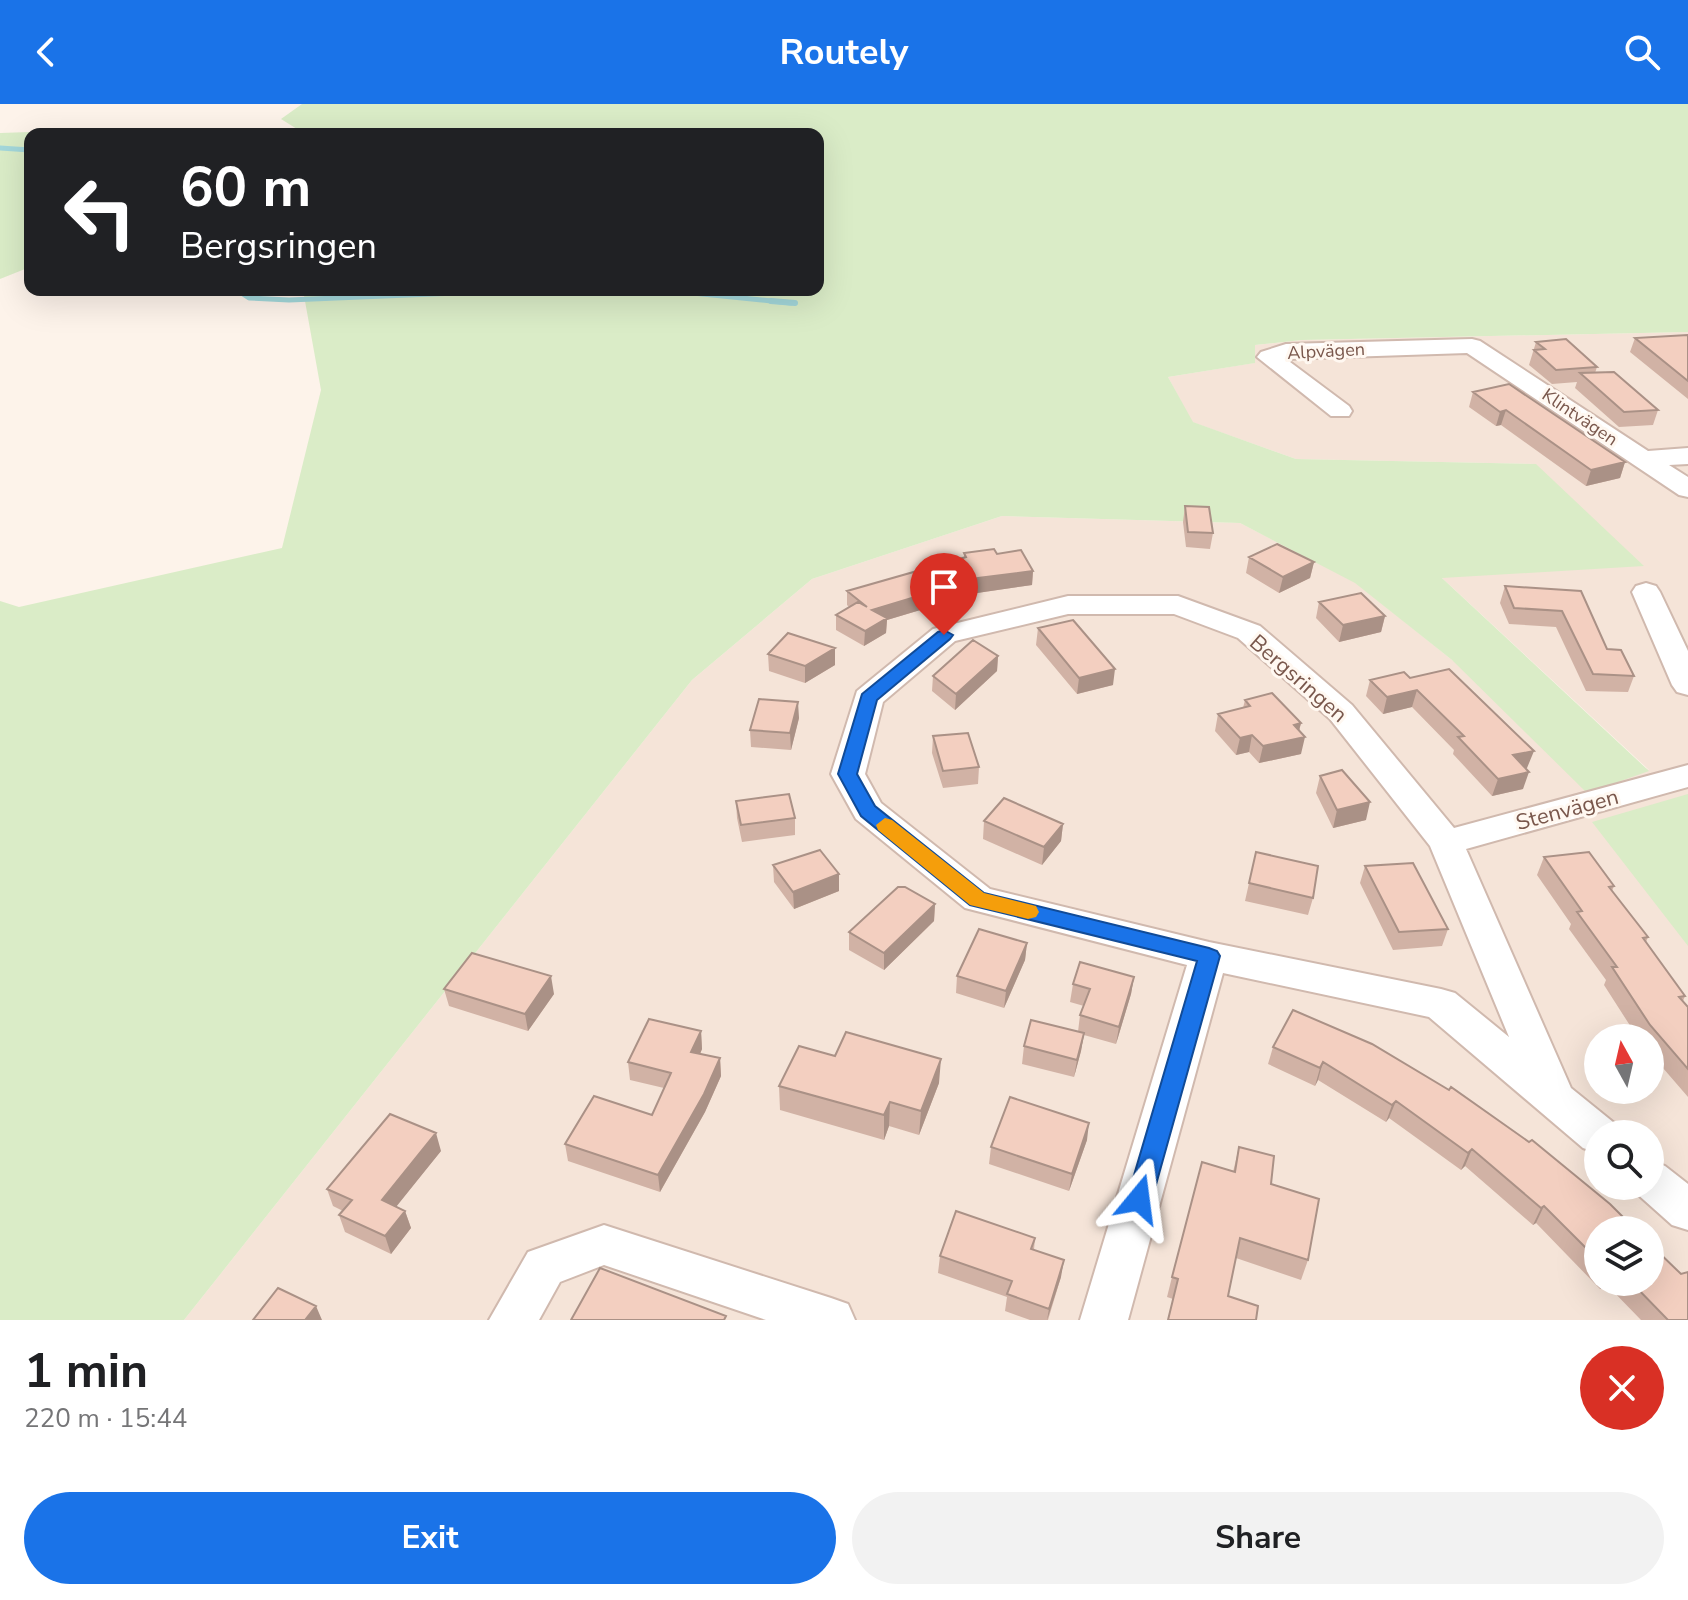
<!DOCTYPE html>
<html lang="en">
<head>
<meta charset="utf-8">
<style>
	:root { --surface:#fff; --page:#f2f2f2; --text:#202124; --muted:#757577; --accent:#1a73e8 }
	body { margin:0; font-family:"Nunito Sans",sans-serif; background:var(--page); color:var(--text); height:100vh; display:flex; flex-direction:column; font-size:30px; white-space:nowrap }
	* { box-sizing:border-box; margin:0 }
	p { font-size:26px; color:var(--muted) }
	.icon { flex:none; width:44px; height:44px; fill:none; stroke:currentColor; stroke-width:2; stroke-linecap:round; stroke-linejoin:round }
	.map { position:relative; height:1216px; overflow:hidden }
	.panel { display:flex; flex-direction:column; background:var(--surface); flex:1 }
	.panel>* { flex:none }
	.banner { position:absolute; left:24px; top:24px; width:800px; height:168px; border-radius:16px; box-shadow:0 8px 32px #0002; background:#202124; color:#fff; overflow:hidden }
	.needle { width:52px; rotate:352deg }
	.buttons { position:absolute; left:1584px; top:920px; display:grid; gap:16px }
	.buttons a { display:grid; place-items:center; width:80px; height:80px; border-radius:50%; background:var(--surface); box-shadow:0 8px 32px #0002; font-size:40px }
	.pin { position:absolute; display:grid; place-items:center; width:68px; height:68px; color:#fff; margin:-82px -34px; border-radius:50% 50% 50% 0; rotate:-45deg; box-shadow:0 0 8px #0007 }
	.pin .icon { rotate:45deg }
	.me { position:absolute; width:88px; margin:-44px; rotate:16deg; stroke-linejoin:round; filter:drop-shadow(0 0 6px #0008) }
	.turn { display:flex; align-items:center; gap:28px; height:168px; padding:0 24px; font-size:36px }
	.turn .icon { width:104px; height:104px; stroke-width:2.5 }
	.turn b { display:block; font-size:56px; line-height:68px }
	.round { display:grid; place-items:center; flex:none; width:84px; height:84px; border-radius:42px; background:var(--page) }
	.overview { display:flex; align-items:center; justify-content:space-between; height:136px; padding:0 24px }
	h1 { font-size:48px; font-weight:700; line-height:60px }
	.cta { display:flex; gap:16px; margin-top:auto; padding:16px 24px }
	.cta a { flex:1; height:92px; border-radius:48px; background:var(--accent); color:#fff; font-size:32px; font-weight:700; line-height:92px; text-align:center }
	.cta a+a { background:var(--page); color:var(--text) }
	header { display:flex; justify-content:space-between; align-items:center; height:104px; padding:0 24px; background:var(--accent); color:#fff; font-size:36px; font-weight:700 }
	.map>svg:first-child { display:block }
	.residential { fill:#f5e4d8; fill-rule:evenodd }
	.green { fill:#daecc7 }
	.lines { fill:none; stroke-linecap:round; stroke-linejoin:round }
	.stream-far1 { stroke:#a3d7da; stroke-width:5 }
	.stream { stroke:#a3d7da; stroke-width:6 }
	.minor-casing { stroke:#d0b9ae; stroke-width:4 }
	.minor { fill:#fff; fill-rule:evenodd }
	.wall { fill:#d1b2a5 }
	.shaded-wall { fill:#aa9186 }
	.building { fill:#f3cfc0; stroke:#aa9186; stroke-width:2 }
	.route { fill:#1a73e8; stroke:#114b97; stroke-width:2 }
	.slow { fill:#f59e0b }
	.labels { text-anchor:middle; stroke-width:6; stroke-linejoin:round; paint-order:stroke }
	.far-street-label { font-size:18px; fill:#79574c; stroke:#fff8f1 }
	.street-label { font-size:22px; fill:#79574c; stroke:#fff8f1 }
</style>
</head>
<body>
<header><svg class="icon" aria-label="back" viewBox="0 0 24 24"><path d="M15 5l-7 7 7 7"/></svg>Routely<svg class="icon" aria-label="search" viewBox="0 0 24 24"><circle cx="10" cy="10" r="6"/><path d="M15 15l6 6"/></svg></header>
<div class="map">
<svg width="1688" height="1216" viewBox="0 0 1688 1216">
	<rect width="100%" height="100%" fill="#fdf3ea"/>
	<!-- residential -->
	<path class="residential" d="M1688 228V1216H184L692 576 812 475 1002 412 1240 419 1355 478 1452 556 1649 666 1441 473 1536 360 1296 355 1192 318 1168 273 1254 259 1255 241 1302 236ZM1598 934H1650V986H1598ZM1598 1030H1650V1082H1598ZM1598 1126H1650V1178H1598Z"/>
	<!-- green -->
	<path class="green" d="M302 0H1688V228L1302 236 1255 241V259L1168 273 1193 318 1296 355 1536 360 1644 462 1442 474 1649 667 1587 689 1452 556 1355 479 1240 419 1002 412 812 475 692 576 184 1216H0V497L19 503 282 444 321 286 303 186H818V30H305L281 15Z
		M60 27 72 30H30V163L0 175V29Z
		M1688 690V842L1592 718Z"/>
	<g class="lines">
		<!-- stream-far1 -->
		<path class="stream-far1" d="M0 44 30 46
			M237 186 249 194 289 196 527 186
			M663 186 791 199"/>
		<!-- stream -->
		<path class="stream" d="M771 197 795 199"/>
		<!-- minor casing -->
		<g class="minor-casing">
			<path id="minor" d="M1472 235 1480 237 1648 347 1688 344V360L1669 361 1688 373V393L1679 391 1467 249 1286 255 1349 302 1352 307 1349 312H1331L1257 253 1261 248 1286 240Z
				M1646 479 1656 482 1660 488 1688 547V591L1677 588 1672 581 1632 488 1636 482Z
				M1068 492H1178L1260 522 1352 601 1454 724 1688 661V683L1466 745 1571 984 1613 1018 1619 1030H1598V1049L1583 1044 1429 913 1223 869 1128 1216H1080L1187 861 965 804 856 715 831 670 857 587 933 525ZM1068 510H1174L1238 534 1330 615 1430 742 1509 933 1455 889 1441 885 1209 838 990 785 881 699 865 670 883 598 955 537Z
				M1650 1056 1665 1062 1688 1080V1126L1672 1121 1635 1088 1632 1082H1650Z
				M604 1121 831 1194 848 1200 855 1216H766L604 1161 560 1178 539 1216H489L528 1148Z"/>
		</g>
		<!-- minor -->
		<use href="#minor" class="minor"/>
	</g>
	<!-- wall -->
	<path class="wall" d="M1688 231V295L1630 248 1635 234Z
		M1536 238 1597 263 1595 269 1658 306 1653 321 1619 323 1575 284 1577 278 1552 280 1529 261Z
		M1473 288 1625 358 1620 374 1586 382 1501 321 1496 322 1469 303Z
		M1185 402 1213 429 1210 445 1186 443 1183 418Z
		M964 449 997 450 1033 467 1032 481 977 489 887 516 886 529 864 542 836 526V511L849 503 847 501V487L964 453Z
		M1249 453 1314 458 1310 474 1279 489 1246 469Z
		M1505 482 1581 487 1607 545 1634 572 1628 588 1586 587 1556 523 1509 520 1500 499Z
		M1319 498 1385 512 1381 528 1339 538 1316 514Z
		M1038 524 1113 581 1077 590 1036 541Z
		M835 544V561L805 579 769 567 768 550Z
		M998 552 997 567 955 606 932 587 933 572Z
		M1410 574 1527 664H1525L1523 685 1492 692 1453 650 1454 646 1412 603 1383 610 1366 592 1370 576Z
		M1245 596 1301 619 1299 627 1301 650 1259 659 1249 648 1236 651 1215 627 1218 610 1243 604Z
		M799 614 791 646 751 643 750 626Z
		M933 632 979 663 978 680 943 684 932 649Z
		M1320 672 1366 716 1333 724 1316 689Z
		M736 697 795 714V731L742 738 737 714Z
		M984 717 1063 720 1061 737 1042 761 983 735Z
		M1256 748 1313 794 1308 811 1245 797Z
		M1544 753 1614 782 1612 787 1648 833 1646 838 1685 892 1683 897 1688 903V993L1650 949V934H1638L1604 881 1606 876 1569 825 1571 820 1537 771Z
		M773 761 839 787 794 805 774 778Z
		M1365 762 1448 825 1442 842 1393 846 1360 779Z
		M935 800 934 817 884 866 849 846V828Z
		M1027 839 1025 856 1004 904 956 889 957 872Z
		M1134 873 1131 890 1116 940 1084 931 1081 947 1074 973 1022 960 1024 942 1078 928 1080 911 1084 902 1070 898 1073 880Z
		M444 885 554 890 528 927 449 902Z
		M1293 906 1598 1126V1178H1650L1688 1216H1641L1607 1181 1600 1185 1536 1119 1533 1121 1465 1062 1461 1066 1389 1014 1386 1018 1318 976 1315 982 1268 960 1273 943Z
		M701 927 702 945 700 950 720 954 721 972 705 1008 660 1088 568 1057 565 1040 652 1011 664 984 630 976 628 958Z
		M835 952 939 979 919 1031 889 1022 884 1036 780 1006 779 982Z
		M1087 1036 1069 1087 989 1060 991 1043Z
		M1239 1043 1271 1080 1308 1156 1301 1176 1236 1154 1173 1195 1167 1193 1172 1173 1233 1068Z
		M441 1047 396 1102 405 1107 411 1124 391 1150 345 1128 339 1111 343 1107 333 1102 327 1085Z
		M1035 1134 1034 1146 1061 1173 1048 1216H1030L1005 1207 1007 1193 938 1169 940 1152Z"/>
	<!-- shaded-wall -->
	<path class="shaded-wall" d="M1506 306 1501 321 1496 322 1500 308Z
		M1625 358 1620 374 1586 382 1591 366Z
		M1314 458 1310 474 1279 489 1283 473Z
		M1033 467 1032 481 977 489 887 516 886 529 864 542 865 527 872 506 978 474Z
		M1385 512 1381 528 1339 538 1343 521Z
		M835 544V561L805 579V562Z
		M998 552 997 567 955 606 956 590Z
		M1115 565 1113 581 1077 590 1079 574Z
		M1417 586 1412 603 1383 610 1387 593Z
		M798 598 799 614 791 646 790 629Z
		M1301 619 1297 634 1305 633 1301 650 1259 659 1263 642 1294 621Z
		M1252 631 1249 648 1236 651 1240 634Z
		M1534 647 1527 664 1507 668 1513 651Z
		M1529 668 1523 685 1492 692 1498 675Z
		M1370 698 1366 716 1333 724 1337 706Z
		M1063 720 1061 737 1042 761 1044 743Z
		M839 770V787L794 805 793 788Z
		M935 800 934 817 884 866V849Z
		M1027 839 1025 856 1004 904 1006 887Z
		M551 872 554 890 528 927 525 910Z
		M1134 873 1131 890 1116 940 1119 923Z
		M701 927 702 945 693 966 691 948Z
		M1084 929 1081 947 1074 973 1077 956Z
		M720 954 721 972 705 1008 660 1088 658 1071Z
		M941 955 939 979 919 1031 921 1007Z
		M1323 958 1318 976 1315 982 1320 964Z
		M1396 997 1389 1014 1386 1018 1392 1001Z
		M890 998 889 1022 884 1036V1011Z
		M1089 1019 1087 1036 1069 1087 1072 1070Z
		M436 1029 441 1047 388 1113 382 1096Z
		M1472 1045 1465 1062 1461 1066 1468 1049Z
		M1544 1102 1536 1119 1533 1121 1541 1104Z
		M405 1107 411 1124 391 1150 385 1132Z
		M1064 1156 1061 1173 1047 1216 1049 1205Z
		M1604 1178H1609L1607 1181 1600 1185Z
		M316 1202 322 1216H305Z"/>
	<!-- building -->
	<path class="building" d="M1688 231V277L1635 234Z
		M1566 235 1597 263 1556 266 1534 246 1545 245 1536 238Z
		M1614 268 1658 306 1624 308 1580 269Z
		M1509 280 1625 358 1591 366 1506 306 1500 308 1473 288Z
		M1185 402 1209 403 1213 429 1188 428Z
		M1277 440 1314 458 1283 473 1249 453Z
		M994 445 997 450 1021 446 1033 467 978 474 872 506 887 514 865 527 836 511 858 498 867 503 847 487 966 453 964 449Z
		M1505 482 1581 487 1607 545 1621 546 1634 572 1593 570 1562 507 1514 504Z
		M1361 489 1385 512 1343 521 1319 498Z
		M1073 516 1115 565 1079 574 1038 524Z
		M788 529 835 544 805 562 768 550Z
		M973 536 998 552 956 590 933 572Z
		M1449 565 1534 647 1513 651 1529 668 1498 675 1458 633 1464 632 1417 586 1387 593 1370 576 1404 568 1410 574Z
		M1272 589 1301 619 1294 621 1305 633 1263 642 1252 631 1240 634 1218 610 1250 602 1245 596Z
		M759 595 798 598 790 629 750 626Z
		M968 629 979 663 943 667 933 632Z
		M1342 666 1370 698 1337 706 1320 672Z
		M789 690 795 714 741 721 736 697Z
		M1004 694 1063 720 1044 743 984 717Z
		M820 746 839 770 793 788 773 761Z
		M1256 748 1318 762 1313 794 1249 779Z
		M1589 748 1614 782 1609 783 1648 833 1643 834 1685 892 1679 893 1688 903V965L1650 921 1612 863H1617L1577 808 1582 807 1544 753Z
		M1413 759 1448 825 1399 828 1365 762Z
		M898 783H905L935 800 884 849 849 828Z
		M979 825 1027 839 1006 887 957 872Z
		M472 849 551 872 525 910 444 885Z
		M1080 858 1134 873 1119 923 1080 911 1090 885 1073 880Z
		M1293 906 1372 940 1449 986 1451 983 1529 1038 1532 1036 1610 1100 1636 1126H1598V1156L1544 1102 1541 1104 1472 1045 1468 1049 1396 997 1392 1001 1323 958 1320 964 1273 943Z
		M649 915 701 927 691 948 720 954 704 990 658 1071 565 1040 594 992 652 1011 671 969 628 958Z
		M1031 916 1084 929 1077 956 1024 942Z
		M846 928 941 955 921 1007 890 998 884 1011 779 982 799 942 835 952Z
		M1010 993 1089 1019 1072 1070 991 1043Z
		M390 1010 436 1029 382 1096 405 1107 385 1132 339 1111 352 1096 327 1085Z
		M1239 1043 1274 1052 1271 1080 1319 1095 1308 1156 1240 1134 1228 1192 1258 1202 1256 1216H1168L1178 1175 1172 1173 1202 1058 1235 1068Z
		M956 1107 1035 1134 1031 1145 1064 1156 1049 1205 1007 1190 1012 1177 940 1152Z
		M1650 1140 1681 1170 1688 1168V1216H1668L1631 1178H1650Z
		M600 1164 726 1212 724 1216H571Z
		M278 1184 316 1202 305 1216H253Z"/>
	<!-- route -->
	<path class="route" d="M944 526 953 531 950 535 877 596 857 670 875 702 984 789 1209 844 1217 847 1220 852 1152 1095 1148 1103 1139 1106 1131 1103 1127 1095 1197 857 970 801 861 712 838 670 862 590 938 528Z"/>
	<!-- slow -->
	<path class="slow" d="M885 714 892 716 984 789 1036 802 1039 808 1036 813 1028 815 970 801 878 726 876 721Z"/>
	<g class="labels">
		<!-- far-street labels -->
		<g class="far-street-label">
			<text transform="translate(1326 247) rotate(-3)" y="6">Alpvägen</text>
			<text transform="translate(1580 313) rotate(34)" y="6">Klintvägen</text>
		</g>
		<!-- street labels -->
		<g class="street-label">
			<text transform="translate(1299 574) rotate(41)" y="8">Bergsringen</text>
			<text transform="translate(1567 705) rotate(-15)" y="8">Stenvägen</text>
		</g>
	</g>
</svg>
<div class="buttons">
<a><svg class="needle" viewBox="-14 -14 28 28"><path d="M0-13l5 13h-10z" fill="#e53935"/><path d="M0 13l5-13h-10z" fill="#757577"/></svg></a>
<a><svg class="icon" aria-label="search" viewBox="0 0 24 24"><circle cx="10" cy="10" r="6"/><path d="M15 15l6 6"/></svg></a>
<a><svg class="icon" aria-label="layers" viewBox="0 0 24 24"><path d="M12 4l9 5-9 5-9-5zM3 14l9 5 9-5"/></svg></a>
</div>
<div class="pin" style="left:944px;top:531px;background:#d93025"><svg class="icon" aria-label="arrive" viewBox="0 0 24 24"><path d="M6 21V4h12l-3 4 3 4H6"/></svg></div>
<svg class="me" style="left:1139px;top:1095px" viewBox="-20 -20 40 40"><path d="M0-17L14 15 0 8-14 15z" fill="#1a73e8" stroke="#fff" stroke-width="4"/></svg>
<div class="banner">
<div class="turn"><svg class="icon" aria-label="left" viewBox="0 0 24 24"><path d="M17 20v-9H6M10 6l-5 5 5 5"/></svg><div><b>60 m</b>Bergsringen</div></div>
</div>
</div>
<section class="panel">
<div class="overview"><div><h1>1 min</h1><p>220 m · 15:44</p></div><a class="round" style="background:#d93025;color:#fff"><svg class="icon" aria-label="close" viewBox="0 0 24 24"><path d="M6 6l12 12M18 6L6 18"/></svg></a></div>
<div class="cta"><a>Exit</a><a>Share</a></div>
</section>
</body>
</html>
